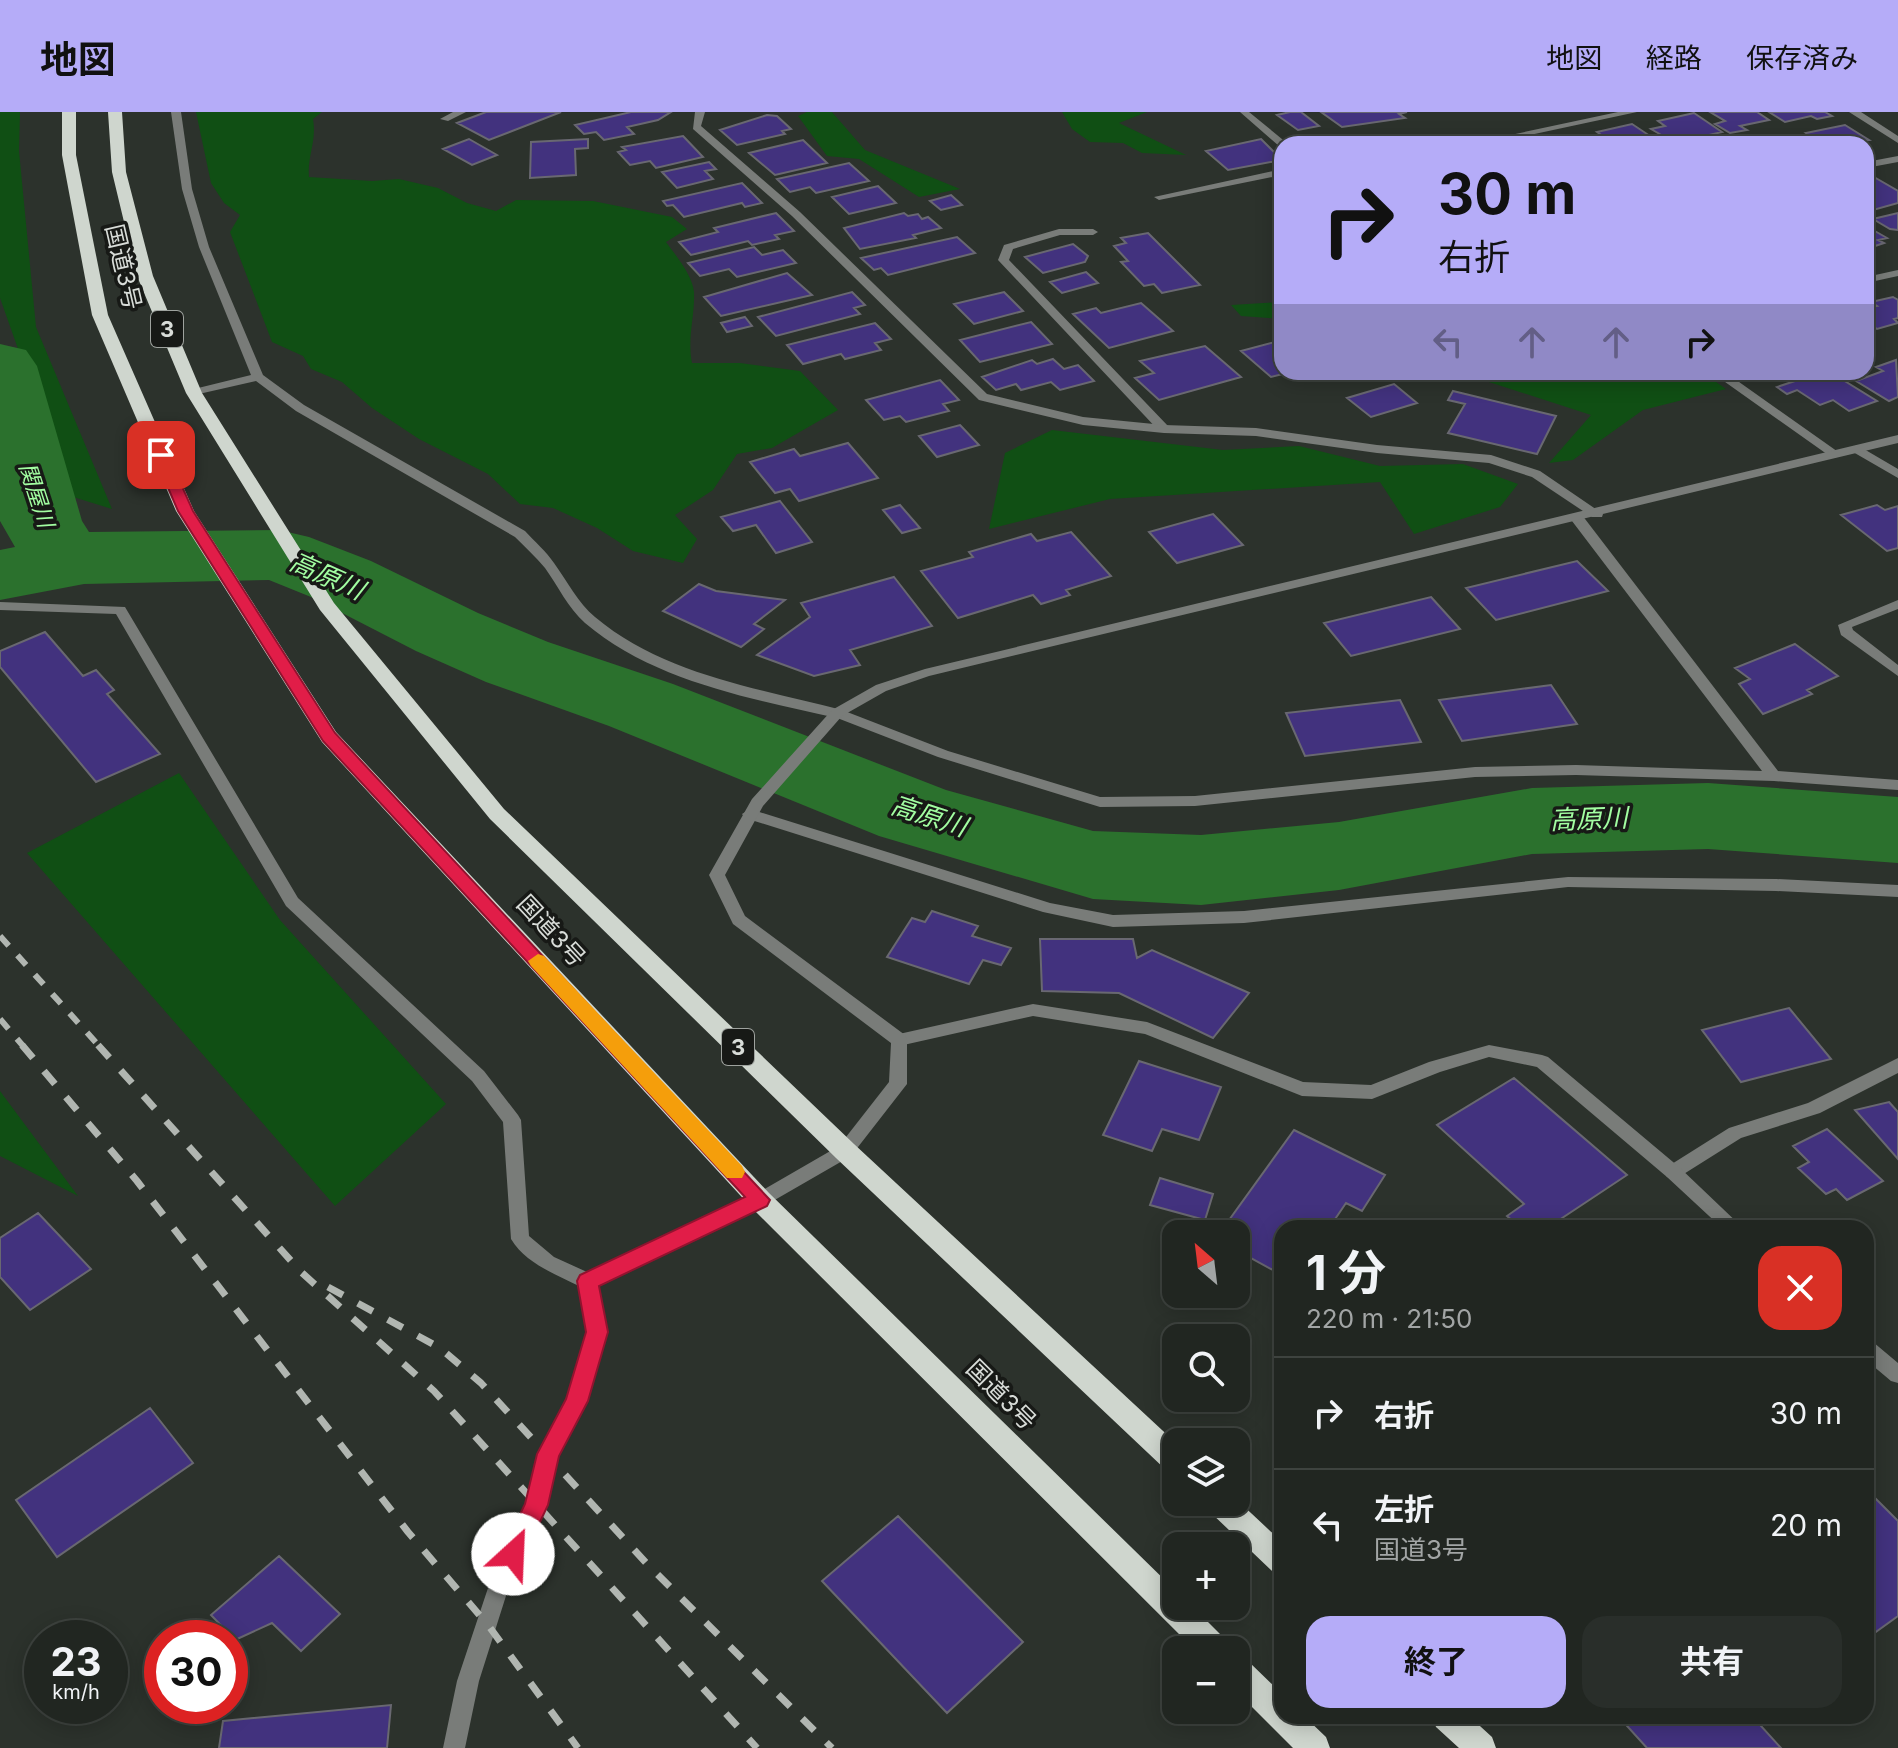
<!DOCTYPE html>
<html lang="ja">
<head>
<meta charset="utf-8">
<style>
	:root { --surface:#212621; --page:#292e2a; --text:#f1f3f6; --muted:#a2a5a5; --line:#3e433f; --accent:#b5acf8 }
	body { margin:0; font-family:Inter,"Noto Sans JP",sans-serif; background:var(--page); color:var(--text); height:100vh; display:flex; flex-direction:column; font-size:30px; white-space:nowrap }
	* { box-sizing:border-box; margin:0 }
	p { font-size:26px; color:var(--muted) }
	.icon { flex:none; width:44px; height:44px; fill:none; stroke:currentColor; stroke-width:2; stroke-linecap:round; stroke-linejoin:round }
	.map { position:relative; flex:1; overflow:hidden }
	.panel { position:absolute; left:1274px; top:1108px; width:600px; height:504px; display:flex; flex-direction:column; background:var(--surface); border-radius:24px; box-shadow:0 4px 20px #0003,0 0 0 2px var(--line) }
	.panel>* { flex:none }
	.top-card { position:absolute; left:1274px; top:24px; width:600px; height:244px; border-radius:24px; box-shadow:0 4px 20px #0003,0 0 0 2px var(--line); background:#b5acf8; color:#111; overflow:hidden }
	.needle { width:52px; rotate:332deg }
	.tools { position:absolute; left:1162px; top:1108px; display:grid; gap:16px }
	.tools a { display:grid; place-items:center; width:88px; height:88px; border-radius:16px; background:var(--surface); box-shadow:0 4px 20px #0003,0 0 0 2px var(--line); font-size:40px }
	.speed { position:absolute; left:24px; top:1508px; display:flex; gap:16px; font-size:40px; font-weight:700; text-align:center }
	.speed>* { display:grid; place-content:center; width:104px; height:104px; border-radius:50%; background:var(--surface); box-shadow:0 4px 20px #0003,0 0 0 2px var(--line); line-height:1 }
	.speed small { font-size:20px; font-weight:400 }
	.speed .limit { border:12px solid #d22; background:#fff; color:#111 }
	.pin { position:absolute; display:grid; place-items:center; width:68px; height:68px; color:#fff; margin:-34px; border-radius:16px; box-shadow:0 4px 12px #0006 }
	.me { position:absolute; width:88px; margin:-44px; rotate:25deg; stroke-linejoin:round; filter:drop-shadow(0 0 6px #0008) }
	.turn { display:flex; align-items:center; gap:28px; height:168px; padding:0 32px; font-size:36px }
	.turn .icon { width:104px; height:104px; stroke-width:2.5 }
	.turn b { display:block; font-size:56px; line-height:68px }
	.lanes { display:flex; align-items:center; height:76px; padding:0 32px; background:#0003; justify-content:center; gap:40px; direction:ltr }
	.lanes .off { opacity:.35 }
	.round { display:grid; place-items:center; flex:none; width:84px; height:84px; border-radius:24px; background:var(--page) }
	.overview { display:flex; align-items:center; justify-content:space-between; height:136px; padding:0 32px }
	h1 { font-size:48px; font-weight:700; line-height:60px }
	.button { display:flex; gap:16px; margin-top:auto; padding:16px 32px }
	.button a { flex:1; height:92px; border-radius:24px; background:var(--accent); color:#111; font-size:32px; font-weight:700; line-height:92px; text-align:center }
	.button a+a { background:var(--page); color:var(--text) }
	ul { padding:0; list-style:none }
	li { display:flex; align-items:center; gap:24px; height:112px; padding:0 32px; border-top:2px solid var(--line) }
	li div { flex:1 }
	li b { display:block; font-size:30px }
	li em { font-style:normal }
	header { display:flex; align-items:center; gap:48px; box-sizing:border-box; height:112px; padding:0 40px; background:var(--accent); color:#111 }
	header strong { font-size:38px }
	nav { display:flex; gap:44px; margin-inline-start:auto; font-size:28px }
	.map>svg:first-child { display:block }
	.green { fill:#104f14 }
	.lines { fill:none; stroke-linecap:round; stroke-linejoin:round }
	.river { fill:#2b712d; fill-rule:evenodd }
	.building { fill:#42327e; stroke:#696871; stroke-width:2 }
	.service { fill:#797c79; fill-rule:evenodd }
	.minor { fill:#797c79; fill-rule:evenodd }
	.tertiary { fill:#797c79; fill-rule:evenodd }
	.trunk { fill:#cfd6ce; fill-rule:evenodd }
	.rail-far1 { stroke:#b1b6b1; stroke-width:6; stroke-dasharray:13 13; stroke-linecap:butt }
	.rail { stroke:#b1b6b1; stroke-width:7; stroke-dasharray:17 17; stroke-linecap:butt }
	.route { fill:#e11d48; stroke:#92132f; stroke-width:2 }
	.slow { fill:#f59e0b }
	.labels { text-anchor:middle; stroke-width:7; stroke-linejoin:round; paint-order:stroke }
	.shield { fill:#171916; stroke:#9ea29e; stroke-width:2 }
	.shield-label { font-size:22px; font-weight:bold; fill:#d8dcd8 }
	.far-water-label { font-size:22px; font-style:italic; fill:#a2fea1; stroke:#171916 }
	.street-label { font-size:24px; fill:#d8dcd8; stroke:#171916 }
	.water-label { font-size:26px; font-style:italic; fill:#a2fea1; stroke:#171916 }
</style>
</head>
<body>
<header>
<strong>地図</strong>
<nav><a>地図</a><a>経路</a><a>保存済み</a></nav>
</header>
<div class="map">
<svg width="1898" height="1636" viewBox="0 0 1898 1636">
	<rect width="100%" height="100%" fill="#2c322c"/>
	<!-- green -->
	<path class="green" d="M0 0H20L19 39 36 215 112 397 70 384 0 186Z
		M196 0H322L313 7C317 29 307 44 309 65L372 69 399 67 438 76 467 91 496 99 516 88 593 89 672 105 687 117 666 130C676 144 692 162 694 180 695 205 687 226 692 251H740L800 259 838 298 772 336 737 342 713 378 675 403 697 427 683 451 633 439 597 416 553 396 520 392 488 362 419 327 372 296 342 270 311 257 303 244 272 230 230 120 240 103 224 91 211 71Z
		M807 0H832L865 38 960 77 919 85 859 47 827 44 798 4Z
		M1062 0H1147L1119 11 1186 43 1142 41 1123 31 1090 30 1072 17Z
		M1282 190V207L1241 204 1231 193Z
		M1458 260H1702L1726 277 1643 298 1573 348 1549 351 1591 303Z
		M1052 318 1223 338 1299 334 1380 354 1463 352 1518 372 1500 395 1414 422 1380 370 1110 387 989 417 1005 341Z
		M179 661 280 808 446 992 335 1094 27 741Z
		M0 979 78 1084 0 1044Z"/>
	<g class="lines">
		<!-- river -->
		<path class="river" d="M0 232 26 238 37 254 82 409 89 420 279 418 309 425 371 449 478 501 548 530 673 572 946 678 1093 719 1201 723 1339 710 1532 676 1708 671 1898 685V751L1708 737 1532 742 1339 778 1201 793 1093 787 879 724 609 614 486 570 416 539 311 485 269 468 84 472 0 488V438L15 435 0 409Z"/>
	</g>
	<!-- building -->
	<path class="building" d="M486 0H561L489 28 457 11Z
		M631 0H671L658 8 627 15 634 22 604 28 596 20 584 22 575 13Z
		M1290 0H1301L1319 14 1298 18 1277 3Z
		M1321 0H1407L1399 2 1405 6 1342 15Z
		M1710 0H1757L1769 8 1740 14 1747 18 1730 21 1715 12 1725 9Z
		M1769 0H1825L1832 4 1817 7 1811 4 1785 10Z
		M1694 1 1722 20 1692 27 1687 24 1670 28 1651 17 1665 14 1658 9Z
		M767 3 777 4 791 17 782 19 785 22 737 33 720 18Z
		M1632 12 1659 30 1606 32 1600 28 1607 27 1597 20Z
		M1845 13 1869 28 1824 32 1806 21Z
		M683 24 703 45 656 56 650 49 630 53 618 40 626 38 622 35Z
		M1790 24 1803 32 1753 31Z
		M469 27 497 43 472 53 443 37Z
		M588 27V36L575 37 576 63 530 66 531 30Z
		M1261 27 1282 48 1228 58 1206 39Z
		M803 28 827 51 775 63 749 41Z
		M709 50 716 57 705 59 713 67 677 76 662 60Z
		M849 51 869 69 816 81 810 75 790 80 777 67Z
		M1874 65 1898 79V91L1866 100V67Z
		M742 71 762 91 745 95 742 91 684 105 673 93 667 94 663 89Z
		M878 74 896 91 849 102 832 85Z
		M951 83 962 93 941 98 930 89Z
		M776 101 794 119 775 123 779 127 752 133 748 129 691 143 679 130 718 120 714 116Z
		M904 101 908 104 918 102 922 107 928 105 941 116 913 123 916 126 860 137 844 116Z
		M1898 101V118L1890 117 1873 107Z
		M1866 114 1887 126 1878 128 1884 131 1866 137Z
		M1148 121 1200 173 1162 181 1154 172 1144 174 1121 150 1128 149 1114 134 1126 131 1121 126Z
		M957 125 975 141 888 163 881 156 874 158 861 146Z
		M1073 132 1088 144 1085 150 1043 161 1025 145Z
		M754 135 762 143 783 138 796 151 737 165 729 157 700 164 688 151Z
		M1086 160 1098 171 1062 181 1050 170Z
		M787 161 812 183 721 204 704 185Z
		M852 180 865 193 854 196 860 202 776 224 758 205Z
		M1004 180 1023 199 974 212 954 192Z
		M1893 185 1898 188V206L1894 207 1898 211 1877 217 1866 209V196L1877 194 1871 190Z
		M1141 191 1173 219 1109 236 1073 202 1096 196 1101 201Z
		M745 205 752 214 727 220 721 211Z
		M1031 210 1052 232 980 250 960 228Z
		M875 211 891 227 875 231 881 238 845 247 841 242 803 252 787 233Z
		M1275 230 1282 233V260H1291L1271 265 1241 239Z
		M1205 234 1241 265 1159 288 1135 266 1154 261 1140 249Z
		M1053 247 1064 257 1078 253 1094 269 1060 278 1051 270 1021 278 1016 272 996 278 982 265 1032 248 1037 252Z
		M1896 248 1898 285 1889 289 1856 269 1883 259 1876 255Z
		M1822 260H1830L1877 289 1849 299 1833 288 1820 293 1797 278 1787 282 1777 275Z
		M940 268 959 288 943 292 949 299 906 310 900 304 884 308 866 288Z
		M1394 272 1417 291 1371 305 1347 286Z
		M1453 279 1556 304 1537 342 1448 321 1465 292 1448 288Z
		M960 313 979 333 937 345 919 324Z
		M848 331 878 366 799 389 790 377 775 381 750 350 794 337 800 344Z
		M780 389 812 430 776 441 756 413 733 419 721 405Z
		M900 393 920 416 902 421 883 398Z
		M1877 393 1885 398 1898 394V436L1887 439 1841 403Z
		M1213 402 1243 433 1177 451 1149 420Z
		M1071 420 1111 464 1066 478 1070 483 1041 492 1033 483 958 506 921 459 973 445 969 440 1031 422 1037 429Z
		M1577 449 1608 479 1496 508 1466 476Z
		M894 465 932 514 850 538 860 553 814 564 757 543 810 505 801 491Z
		M699 472 716 479 785 488 754 512 764 517 741 535 663 499Z
		M1431 485 1460 517 1351 544 1324 511Z
		M45 520 83 564 96 558 114 578 107 582 160 642 96 670 0 555V539Z
		M1795 532 1838 564 1807 578 1812 582 1763 602 1739 572 1750 567 1735 556Z
		M1551 573 1577 612 1462 629 1439 588Z
		M1400 588 1421 630 1305 644 1286 601Z
		M932 799 978 814 972 824 1011 836 1001 853 983 848 969 872 887 845 912 806 925 810Z
		M1040 827H1133L1137 846 1152 838 1249 881 1213 926 1119 881 1042 879Z
		M1789 896 1831 947 1741 970 1702 918Z
		M1139 949 1221 975 1199 1028 1162 1017 1152 1039 1103 1023Z
		M1514 966 1627 1063 1547 1116H1521L1507 1104 1524 1092 1437 1013Z
		M1889 990 1898 1000V1047L1855 998Z
		M1827 1017 1883 1069 1847 1088 1836 1077 1826 1082 1798 1056 1809 1050 1793 1034Z
		M1294 1018 1385 1063 1362 1099 1346 1091 1329 1116H1282V1163L1236 1138V1122H1219Z
		M1160 1066 1213 1082 1205 1108 1150 1093Z
		M38 1101 91 1157 30 1198 0 1165V1126Z
		M150 1296 193 1351 57 1445 16 1388Z
		M1866 1377 1898 1409V1504L1866 1527Z
		M898 1404 1023 1530 947 1601 822 1469Z
		M279 1444 340 1502 301 1539 272 1511 235 1528 211 1503Z
		M391 1593 387 1636H219L223 1609Z
		M1618 1604H1752L1781 1636H1647Z"/>
	<g class="lines">
		<!-- service -->
		<path class="service" d="M453 0H466L448 9 440 7Z
			M1240 0H1249L1288 32 1279 34Z
			M1282 57V63L1159 88 1154 85Z
			M1059 117H1093L1098 120 1093 123H1060L1013 137 1009 148 1168 314V320H1160L998 148 1004 133Z
			M1711 260H1725L1841 342 1835 346 1831 345Z
			M1577 402 1582 403 1778 659 1898 668V678L1774 669 1576 663 1475 665 1195 694 1100 695 938 645 832 604 830 601 832 598H842L948 639 1100 685 1195 684 1475 655 1576 653 1762 659 1572 409V403Z
			M1898 488V497L1852 515 1853 518 1898 553V564L1841 523 1838 513Z
			M750 697 1050 791 1113 803 1244 799 1568 765 1776 767 1898 773V785L1776 779 1568 775 1244 811 1113 815 1043 800 745 706 742 702Z
			M1898 946V961L1820 1001 1741 1026 1679 1065 1673 1067 1667 1065 1664 1060 1667 1055 1729 1016 1808 991Z"/>
		<!-- minor -->
		<path class="minor" d="M171 0H181L192 77 209 135 263 263 304 293 525 419C535 430 546 439 554 451 567 469 578 491 595 505 664 563 758 576 842 598L844 601 842 604 837 606C752 587 653 569 585 511 568 496 558 474 545 456 536 445 525 435 515 425L296 299 256 269 190 284V278L251 263 199 135 182 77Z
			M695 0H705L701 14 800 100 987 282 1083 305 1164 313 1256 316 1377 333 1491 343 1540 359 1603 402 1602 405H1592L1532 365 1489 351 1377 341 1256 324 1164 321 1083 313 979 288 792 104 693 17Z
			M1618 0H1637L1488 32H1468Z
			M1849 0H1861L1898 24V31Z
			M1898 44V50L1866 56V50Z
			M1898 158V164L1866 171V165Z
			M1857 333 1898 357V366L1853 340 1851 337Z
			M0 490 125 495 298 786 484 959 518 1003 521 1008 529 1124 554 1145 587 1160 754 1083 760 1081 766 1083 769 1088 766 1093 597 1173 607 1220 586 1289 558 1343 546 1393 511 1468 479 1569 465 1636H443L457 1569 491 1467 526 1392 538 1342 567 1287 587 1220 579 1174C555 1162 525 1151 511 1127L503 1010 472 969 286 794 116 502 0 498Z
			M1033 892 1147 910 1303 970 1371 973 1429 950 1489 933 1542 943 1548 945 1679 1055 1743 1116H1722L1667 1065 1537 955 1489 945 1440 960 1372 987 1302 984 1145 922 1033 904 899 934 893 933 891 928 893 923 899 922Z
			M1866 1228 1873 1230 1898 1251V1271L1891 1269 1866 1248Z"/>
		<!-- tertiary -->
		<path class="tertiary" d="M1898 323V331L929 564 886 579 842 604 763 694 725 763 745 804 905 923 907 928V972L851 1044 766 1093 760 1095 754 1093 751 1088 754 1083 839 1034 889 970 891 931 733 812 709 763 752 687 832 598 876 573 925 557Z"/>
		<!-- trunk -->
		<path class="trunk" d="M62 0H76V43L108 203 194 399 336 620 769 1081 1176 1479V1494H1192L1226 1528 1231 1538H1195L751 1095 322 630 176 399 92 203 62 43Z
			M108 0H122L126 60 153 164 202 281 334 491 504 697 854 1032 1176 1331V1361L1166 1358 836 1046 490 707 320 498 186 281 137 164 112 60Z
			M1236 1387 1282 1430V1462L1272 1459 1209 1399 1205 1390H1236Z
			M1236 1543 1247 1548 1282 1582V1604H1304L1326 1625 1330 1636H1293L1236 1579Z
			M1432 1604H1469L1492 1625 1496 1636H1459L1436 1615Z"/>
		<!-- rail-far1 -->
		<path class="rail-far1" d="M0 824 100 935
			M0 907 24 935"/>
		<!-- rail -->
		<path class="rail" d="M22 933 137 1069 408 1420 488 1513 578 1636
			M98 933 301 1160 434 1279 757 1636
			M328 1175 440 1236 481 1271 648 1453 832 1636"/>
	</g>
	<!-- route -->
	<path class="route" d="M161 339 168 343 193 399 335 621 770 1088 767 1094 599 1174 608 1220 588 1289 559 1344 548 1393 521 1450 513 1453 504 1450 501 1442 525 1392 537 1342 566 1287 586 1220 577 1169 580 1163 745 1085 323 629 178 399 154 343Z"/>
	<!-- slow -->
	<path class="slow" d="M538 842 544 844 742 1054 745 1060 742 1066H727L531 854 528 849Z"/>
	<g class="labels">
		<!-- shield labels -->
		<g class="shield">
			<rect x="151" y="199" width="32" height="36" rx="6"/>
			<rect x="722" y="917" width="32" height="36" rx="6"/>
		</g>
		<g class="shield-label">
			<text x="167" y="225">3</text>
			<text x="738" y="943">3</text>
		</g>
		<!-- far-water labels -->
		<g class="far-water-label">
			<text transform="translate(37 383) rotate(72)" y="8">関屋川</text>
		</g>
		<!-- street labels -->
		<g class="street-label">
			<text transform="translate(123 155) rotate(77)" y="8">国道3号</text>
			<text transform="translate(551 819) rotate(47)" y="8">国道3号</text>
			<text transform="translate(1001 1283) rotate(45)" y="8">国道3号</text>
		</g>
		<!-- water labels -->
		<g class="water-label">
			<text transform="translate(327 464) rotate(24)" y="9">高原川</text>
			<text transform="translate(929 704) rotate(18)" y="9">高原川</text>
			<text transform="translate(1589 707) rotate(-2)" y="9">高原川</text>
		</g>
	</g>
</svg>
<div class="tools">
<a><svg class="needle" viewBox="-14 -14 28 28"><path d="M0-13l5 13h-10z" fill="#e53935"/><path d="M0 13l5-13h-10z" fill="#a2a5a5"/></svg></a>
<a><svg class="icon" aria-label="search" viewBox="0 0 24 24"><circle cx="10" cy="10" r="6"/><path d="M15 15l6 6"/></svg></a>
<a><svg class="icon" aria-label="layers" viewBox="0 0 24 24"><path d="M12 4l9 5-9 5-9-5zM3 14l9 5 9-5"/></svg></a>
<a>+</a>
<a>−</a>
</div>
<div class="speed"><div>23<small>km/h</small></div><div class="limit">30</div></div>
<div class="pin" style="left:161px;top:343px;background:#d93025"><svg class="icon" aria-label="arrive" viewBox="0 0 24 24"><path d="M6 21V4h12l-3 4 3 4H6"/></svg></div>
<svg class="me" style="left:513px;top:1442px" viewBox="-20 -20 40 40"><circle r="19" fill="#fff"/><path d="M0-13L10 11 0 6-10 11z" fill="#e11d48"/></svg>
<div class="top-card">
<div class="turn"><svg class="icon" aria-label="right" viewBox="0 0 24 24"><path d="M7 20v-9h11M14 6l5 5-5 5"/></svg><div><b>30 m</b>右折</div></div>
<div class="lanes"><svg class="icon off" aria-label="left" viewBox="0 0 24 24"><path d="M17 20v-9H6M10 6l-5 5 5 5"/></svg><svg class="icon off" aria-label="ahead" viewBox="0 0 24 24"><path d="M12 20V5M6 11l6-6 6 6"/></svg><svg class="icon off" aria-label="ahead" viewBox="0 0 24 24"><path d="M12 20V5M6 11l6-6 6 6"/></svg><svg class="icon" aria-label="right" viewBox="0 0 24 24"><path d="M7 20v-9h11M14 6l5 5-5 5"/></svg></div>
</div>
<section class="panel">
<div class="overview"><div><h1>1 分</h1><p>220 m · 21:50</p></div><a class="round" style="background:#d93025;color:#fff"><svg class="icon" aria-label="close" viewBox="0 0 24 24"><path d="M6 6l12 12M18 6L6 18"/></svg></a></div>
<ul>
<li><svg class="icon" aria-label="right" viewBox="0 0 24 24"><path d="M7 20v-9h11M14 6l5 5-5 5"/></svg><div><b>右折</b></div><em>30 m</em></li>
<li><svg class="icon" aria-label="left" viewBox="0 0 24 24"><path d="M17 20v-9H6M10 6l-5 5 5 5"/></svg><div><b>左折</b><p>国道3号</p></div><em>20 m</em></li>
</ul>
<div class="button"><a>終了</a><a>共有</a></div>
</section>
</div>
</body>
</html>
